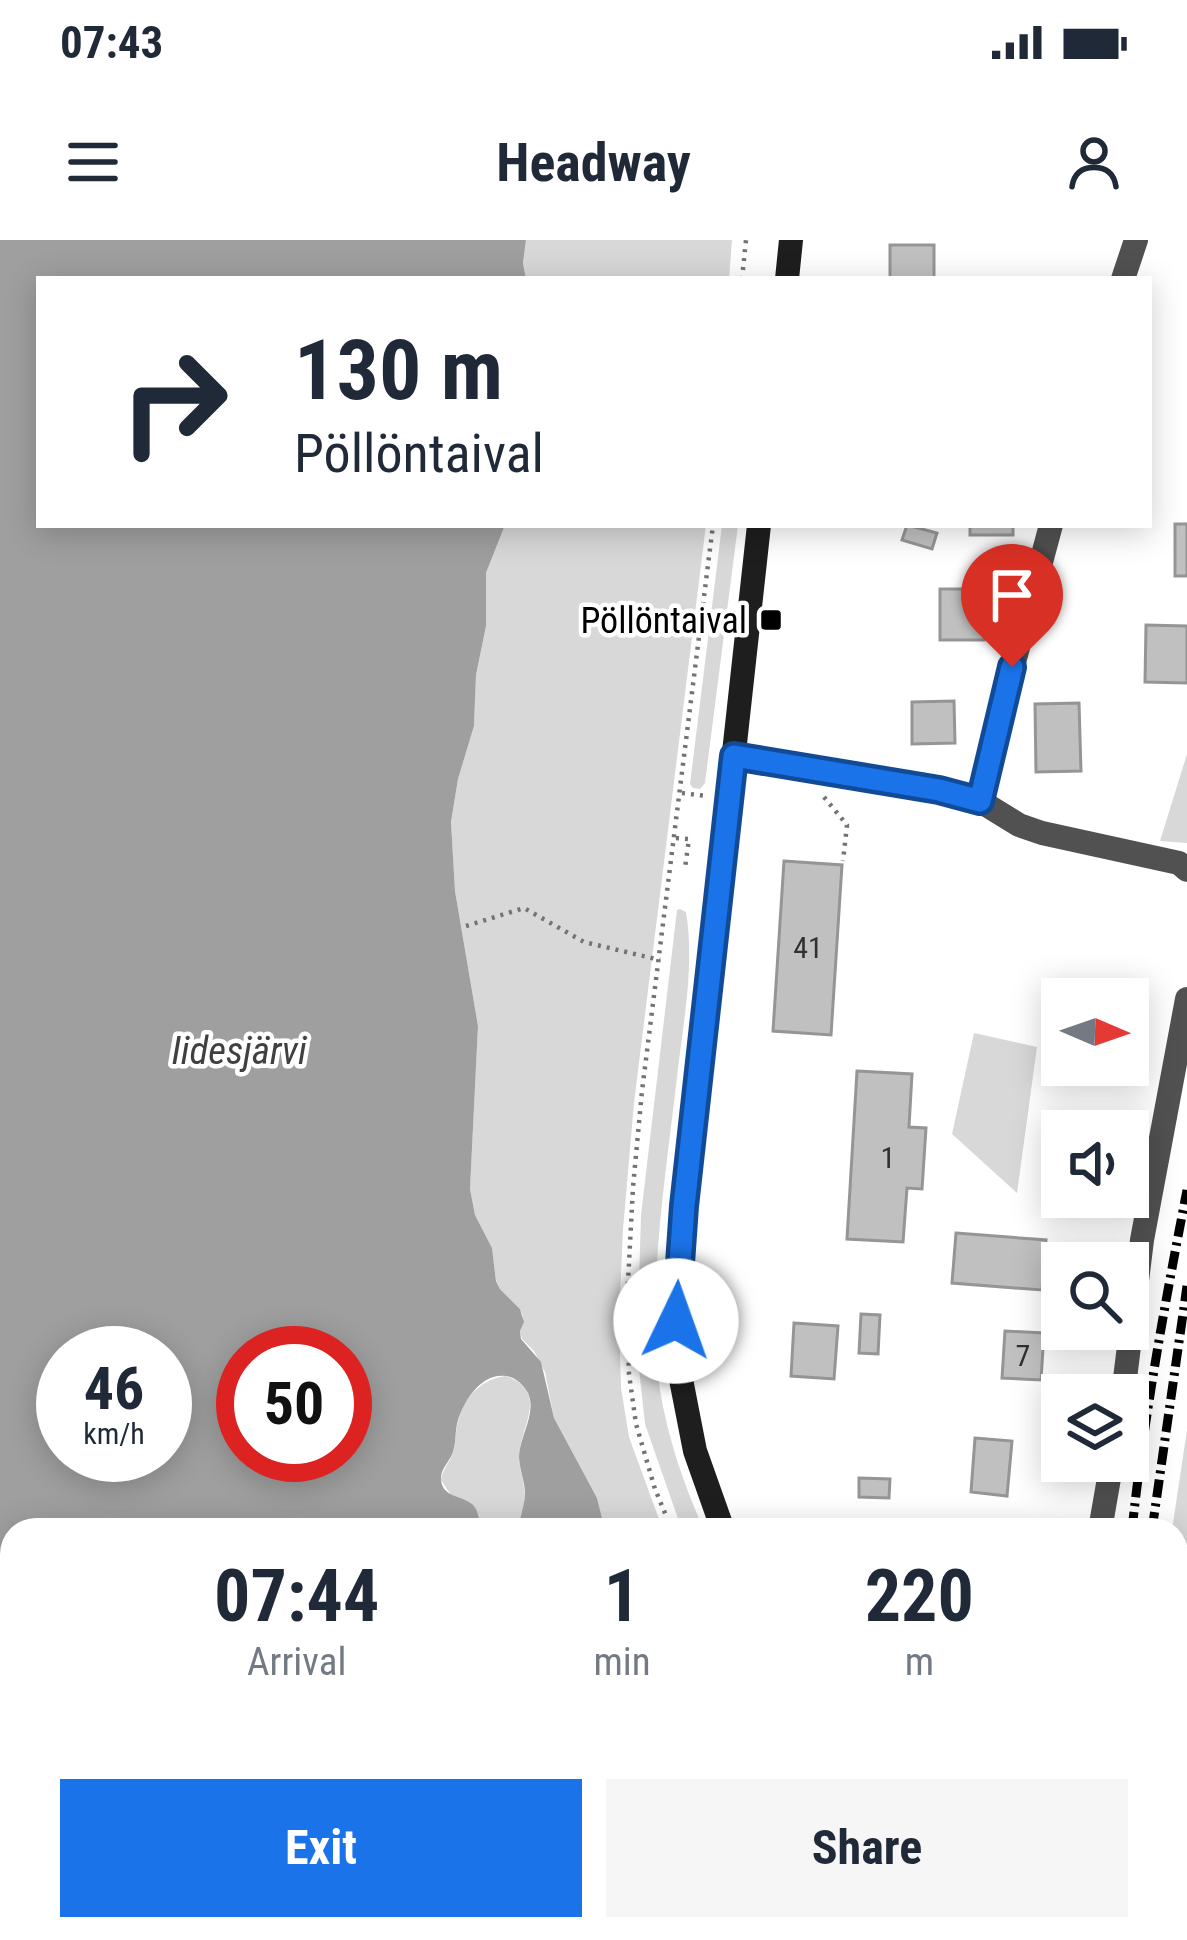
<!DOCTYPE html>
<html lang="en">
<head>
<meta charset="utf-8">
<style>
	:root { --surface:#fff; --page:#f6f6f7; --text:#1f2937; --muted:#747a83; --accent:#1a73e8 }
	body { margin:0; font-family:"Roboto Condensed",sans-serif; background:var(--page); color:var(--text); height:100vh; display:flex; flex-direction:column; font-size:45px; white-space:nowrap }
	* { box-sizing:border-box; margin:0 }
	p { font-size:39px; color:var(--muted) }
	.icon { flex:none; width:66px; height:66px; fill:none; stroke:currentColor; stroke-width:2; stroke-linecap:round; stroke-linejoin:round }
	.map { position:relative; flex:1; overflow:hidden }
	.sheet { position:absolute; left:0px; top:1278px; width:1188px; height:423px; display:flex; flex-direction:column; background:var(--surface); border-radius:36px 36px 0 0; box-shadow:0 6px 30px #0003 }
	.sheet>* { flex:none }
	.guide { position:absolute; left:36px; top:36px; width:1116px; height:252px; border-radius:0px; box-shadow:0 6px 30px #0003; background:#fff; color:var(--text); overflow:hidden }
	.needle { width:78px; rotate:92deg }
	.buttons { position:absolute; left:1041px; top:738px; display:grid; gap:24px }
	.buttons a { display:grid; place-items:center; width:108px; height:108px; border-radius:0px; background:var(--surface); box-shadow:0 6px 30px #0003; font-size:60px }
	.speed { position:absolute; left:36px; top:1086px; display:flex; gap:24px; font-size:60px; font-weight:700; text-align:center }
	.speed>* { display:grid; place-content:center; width:156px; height:156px; border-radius:50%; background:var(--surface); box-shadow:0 6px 30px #0003; line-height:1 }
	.speed small { font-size:30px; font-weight:400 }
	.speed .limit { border:18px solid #d22; background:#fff; color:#111 }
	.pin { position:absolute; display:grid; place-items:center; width:102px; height:102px; color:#fff; margin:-123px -51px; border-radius:50% 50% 50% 0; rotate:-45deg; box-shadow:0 0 12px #0007 }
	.pin .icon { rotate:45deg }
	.me { position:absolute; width:132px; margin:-66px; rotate:3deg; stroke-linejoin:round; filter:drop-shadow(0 0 9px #0008) }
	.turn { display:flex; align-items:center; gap:42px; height:252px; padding:0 60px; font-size:54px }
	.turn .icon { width:156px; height:156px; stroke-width:2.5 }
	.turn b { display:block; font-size:84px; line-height:102px }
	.eta { display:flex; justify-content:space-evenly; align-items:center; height:204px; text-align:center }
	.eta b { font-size:72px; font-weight:700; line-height:84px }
	.action { display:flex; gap:24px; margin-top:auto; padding:24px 60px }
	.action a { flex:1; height:138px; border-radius:0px; background:var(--accent); color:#fff; font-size:48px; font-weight:700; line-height:138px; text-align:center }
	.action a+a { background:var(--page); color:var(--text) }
	.status { display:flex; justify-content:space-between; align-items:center; height:84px; padding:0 60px; background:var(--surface); direction:ltr }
	.status svg { height:33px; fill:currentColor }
	header { display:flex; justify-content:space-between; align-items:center; height:156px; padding:0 60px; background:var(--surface); font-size:54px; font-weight:700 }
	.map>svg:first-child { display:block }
	.green { fill:#d8d8d8 }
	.water { fill:#9f9f9f; fill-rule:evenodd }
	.building { fill:#c0c0c0; stroke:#959595; stroke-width:3 }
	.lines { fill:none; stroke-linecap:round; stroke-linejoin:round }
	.path { stroke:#737373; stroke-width:4.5; stroke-dasharray:3 6; stroke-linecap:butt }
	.lane { stroke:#515151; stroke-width:12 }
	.street { stroke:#515151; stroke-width:24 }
	.secondary { stroke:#1e1e1e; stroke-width:24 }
	.rail { stroke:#000; stroke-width:9; stroke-dasharray:18 6 3 6; stroke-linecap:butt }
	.route-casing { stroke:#114b97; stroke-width:30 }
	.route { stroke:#1a73e8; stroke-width:21 }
	.poi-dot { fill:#000; stroke:#fff; stroke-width:4.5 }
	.labels { text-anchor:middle; stroke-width:9; stroke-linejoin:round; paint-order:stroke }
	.number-label { font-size:30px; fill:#303030 }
	.poi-label { font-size:36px; fill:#000; stroke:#fff; text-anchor:end }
	.water-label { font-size:39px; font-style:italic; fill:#404040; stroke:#fff }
</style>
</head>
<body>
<div class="status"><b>07:43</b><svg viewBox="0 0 49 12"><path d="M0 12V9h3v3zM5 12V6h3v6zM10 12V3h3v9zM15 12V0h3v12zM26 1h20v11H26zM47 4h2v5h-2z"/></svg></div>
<header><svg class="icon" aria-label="menu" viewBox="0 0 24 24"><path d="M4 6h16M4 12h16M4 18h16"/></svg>Headway<svg class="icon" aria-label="person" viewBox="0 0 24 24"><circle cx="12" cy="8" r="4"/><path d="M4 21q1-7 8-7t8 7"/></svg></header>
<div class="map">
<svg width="1187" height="1700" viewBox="0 0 1187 1700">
	<rect width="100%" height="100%" fill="#fff"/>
	<!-- green -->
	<path class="green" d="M526 0H732L729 39H526L523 23Z
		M505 285H706L634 863 623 989 619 1078 621 1148 629 1197 663 1290H605L597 1258 554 1178 545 1132 534 1111 522 1099 520 1091 523 1076 520 1069 500 1049 496 1040 492 1008 475 975 470 949 478 786 455 651 451 582 458 539 474 486 476 435 486 386V333Z
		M722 285H738L705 543 700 549 693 548 690 544Z
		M1187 514V603L1160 601Z
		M680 669 686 672C695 726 683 784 677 837 666 935 646 1052 660 1150 668 1199 684 1245 704 1290H682L645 1184 637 1110 641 975 677 670Z
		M974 793 1037 807 1017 953 952 894Z
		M506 1136C551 1152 519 1187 519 1218 519 1228 523 1237 524 1247 526 1259 523 1272 522 1285L532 1286 539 1290H476L480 1282 469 1262 453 1258 441 1240C443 1229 449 1223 453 1213 456 1203 455 1192 458 1182 464 1157 481 1139 506 1136Z
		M1187 1190V1700H1121V1689H1176V1290H1172Z
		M716 1689H810L812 1700H717Z
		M902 1689H1082V1700H904Z"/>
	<!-- water -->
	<path class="water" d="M0 0H526L523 23 526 39H39V285H505L486 333V386L476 435 474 486 458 539 451 582 455 651 478 786 470 949 475 975 492 1008 496 1041 500 1049 520 1069 524 1082 520 1091 521 1099 541 1122 554 1178 597 1258 605 1290H539L532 1286 522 1285 520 1280C522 1271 525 1262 525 1253 525 1241 519 1229 519 1216 520 1195 537 1173 528 1153 524 1145 515 1137 506 1136 481 1132 462 1163 457 1184 455 1193 456 1203 453 1212 450 1221 442 1227 441 1237 440 1258 462 1255 473 1265 478 1270 478 1276 480 1282L476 1290H12V1689H716L717 1700H0ZM63 1113H165V1215H63ZM243 1113H345V1215H243Z"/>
	<!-- building -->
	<path class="building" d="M890 5H934V39H890Z
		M1175 284H1187V336H1175Z
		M907 285 937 293 932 309 902 300Z
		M970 285H1013V295H970Z
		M940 349H984V400H940Z
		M1146 385 1187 386V443L1145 442Z
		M954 461 955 503 912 504V462Z
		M1079 463 1081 531 1036 532 1035 464Z
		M784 621 842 625 831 795 773 791Z
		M857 831 912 834 909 887 926 888 922 949 907 948 903 1002 847 999Z
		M956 993 1046 1000 1042 1050 952 1043Z
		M861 1074 880 1075 878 1114 859 1113Z
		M794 1083 838 1086 834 1139 791 1136Z
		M1005 1091 1044 1093 1041 1140 1002 1138Z
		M975 1198 1012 1201 1007 1256 971 1252Z
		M859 1238 890 1239 889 1258 859 1257Z"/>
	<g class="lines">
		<!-- path -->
		<path class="path" d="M742 39 746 0
			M682 553 706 556
			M824 557 847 585 843 621
			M676 598 689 599 685 628
			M466 686 524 668 584 702 660 720
			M672 1290 655 1249 636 1184 629 1134 627 1061 633 947 642 851 713 285
			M821 1689 823 1700"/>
		<!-- lane -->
		<path class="lane" d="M1066 1700 1067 1689"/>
		<!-- street -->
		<path class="street" d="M1123 39 1136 0
			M733 516 939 550 980 561 1019 585 1042 593 1179 623 1187 630
			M980 561 999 478 1051 285
			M1123 1155 1142 1000 1187 759
			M1100 1290 1112 1221"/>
		<!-- secondary -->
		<path class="secondary" d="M787 39 791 0
			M723 1290 695 1211 678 1124 676 1076 688 931 759 285
			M868 1689 870 1700"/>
		<!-- rail -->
		<path class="rail" d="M1132 1290C1144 1176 1165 1063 1187 950
			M1152 1290 1187 1046
			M1122 1689V1700
			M1103 1700V1689"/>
	</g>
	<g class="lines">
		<!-- route casing -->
		<g class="route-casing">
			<path id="route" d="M676 1081 684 966 734 516 939 550 980 561 1012 427"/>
		</g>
		<!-- route -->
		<use href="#route" class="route"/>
	</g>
	<!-- markers -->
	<rect class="poi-dot" x="759" y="368" width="24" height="24" rx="6"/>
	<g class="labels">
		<!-- number labels -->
		<g class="number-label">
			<text x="808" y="718">41</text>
			<text x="888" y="928">1</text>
			<text x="1023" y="1126">7</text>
		</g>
		<!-- poi labels -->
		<g class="poi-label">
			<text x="747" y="393">Pöllöntaival</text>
		</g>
		<!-- water labels -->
		<g class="water-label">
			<text x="239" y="824">Iidesjärvi</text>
		</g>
	</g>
</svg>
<div class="buttons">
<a><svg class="needle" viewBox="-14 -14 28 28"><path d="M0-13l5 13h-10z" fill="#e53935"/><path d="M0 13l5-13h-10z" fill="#747a83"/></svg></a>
<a><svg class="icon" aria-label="sound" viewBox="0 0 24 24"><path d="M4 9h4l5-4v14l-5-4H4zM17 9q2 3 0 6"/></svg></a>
<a><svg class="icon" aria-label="search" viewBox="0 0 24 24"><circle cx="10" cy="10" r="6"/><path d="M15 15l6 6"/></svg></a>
<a><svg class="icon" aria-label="layers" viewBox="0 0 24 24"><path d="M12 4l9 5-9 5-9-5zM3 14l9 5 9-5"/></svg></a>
</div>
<div class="speed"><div>46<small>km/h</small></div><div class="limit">50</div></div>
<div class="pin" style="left:1012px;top:427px;background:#d93025"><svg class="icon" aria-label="arrive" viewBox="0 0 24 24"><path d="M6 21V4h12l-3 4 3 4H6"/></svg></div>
<svg class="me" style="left:676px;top:1081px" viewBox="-20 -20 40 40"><circle r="19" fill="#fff"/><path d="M0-13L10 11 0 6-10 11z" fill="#1a73e8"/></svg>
<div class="guide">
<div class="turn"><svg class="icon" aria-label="right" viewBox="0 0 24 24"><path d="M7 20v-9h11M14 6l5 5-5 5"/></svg><div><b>130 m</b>Pöllöntaival</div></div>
</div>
<section class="sheet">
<div class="eta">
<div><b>07:44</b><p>Arrival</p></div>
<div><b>1</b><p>min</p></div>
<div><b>220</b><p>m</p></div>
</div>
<div class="action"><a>Exit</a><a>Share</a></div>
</section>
</div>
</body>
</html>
